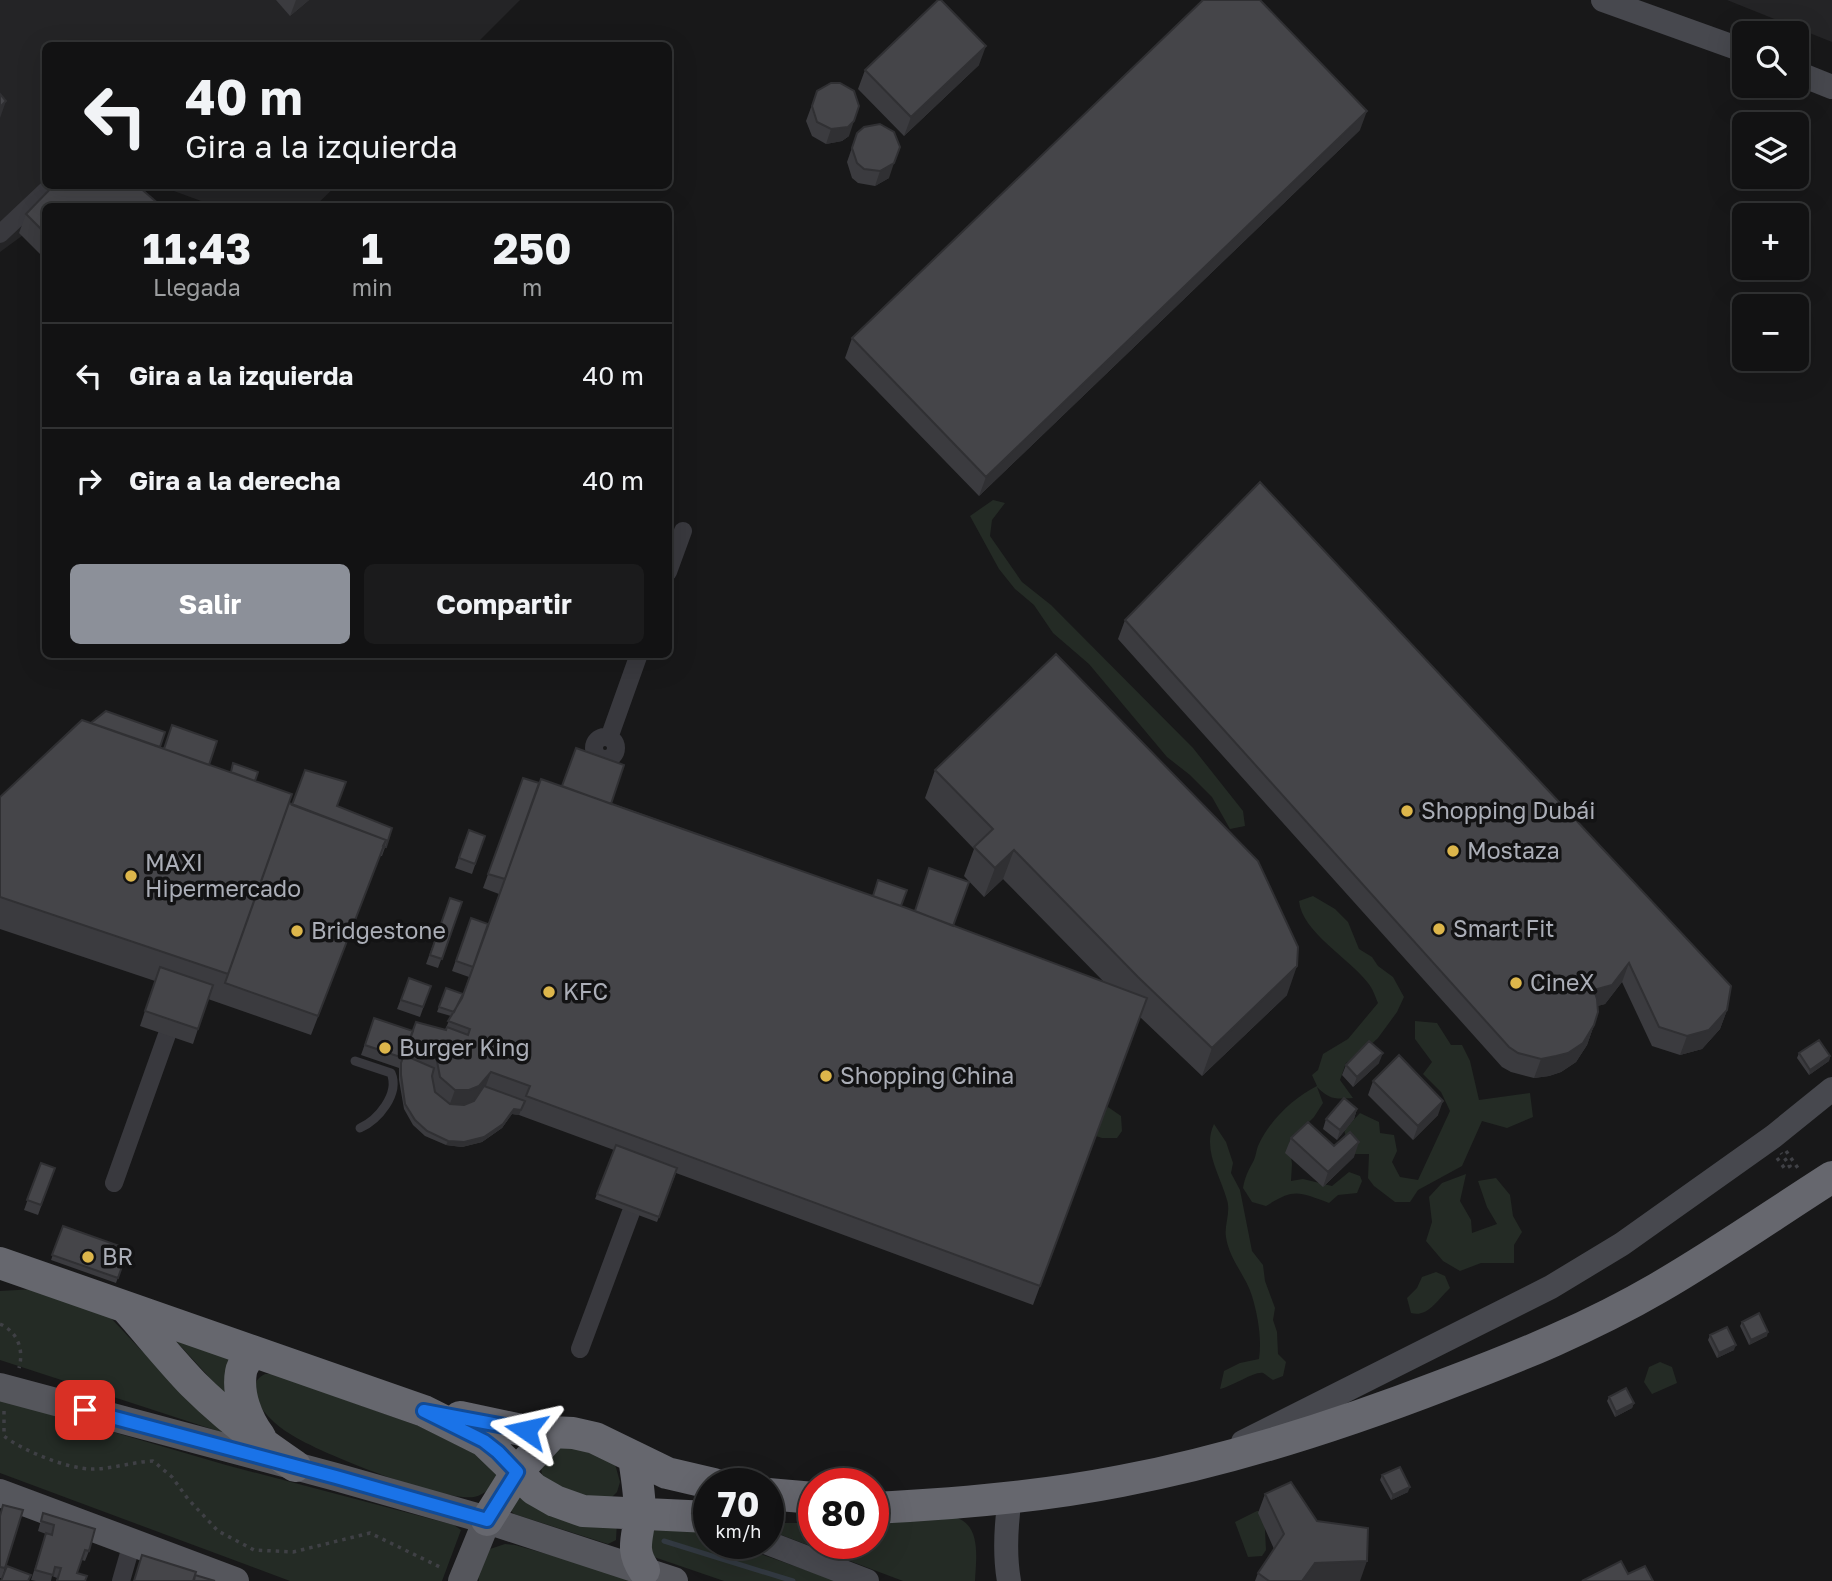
<!DOCTYPE html>
<html lang="es">
<head>
<meta charset="utf-8">
<style>
	:root { --surface:#121213; --page:#1b1b1c; --text:#f1f3f6; --muted:#9c9ea0; --line:#313233; --accent:#8c9099 }
	body { margin:0; font-family:"Golos Text",sans-serif; background:var(--page); color:var(--text); height:100vh; display:flex; flex-direction:column; font-size:26px; white-space:nowrap }
	* { box-sizing:border-box; margin:0 }
	p { font-size:23px; color:var(--muted) }
	.icon { flex:none; width:38px; height:38px; fill:none; stroke:currentColor; stroke-width:2; stroke-linecap:round; stroke-linejoin:round }
	.map { position:relative; flex:1; overflow:hidden }
	.side { position:absolute; left:42px; top:203px; width:630px; height:455px; display:flex; flex-direction:column; background:var(--surface); border-radius:10px; box-shadow:0 7px 28px #0002,0 0 0 2px var(--line) }
	.side>* { flex:none }
	.guide { position:absolute; left:42px; top:42px; width:630px; height:147px; border-radius:10px; box-shadow:0 7px 28px #0002,0 0 0 2px var(--line); background:#121213; color:var(--text); overflow:hidden }
	.controls { position:absolute; left:1732px; top:21px; display:grid; gap:14px }
	.controls a { display:grid; place-items:center; width:77px; height:77px; border-radius:10px; background:var(--surface); box-shadow:0 7px 28px #0002,0 0 0 2px var(--line); font-size:35px }
	.speed { position:absolute; left:693px; top:1468px; display:flex; gap:14px; font-size:35px; font-weight:700; text-align:center }
	.speed>* { display:grid; place-content:center; width:91px; height:91px; border-radius:50%; background:var(--surface); box-shadow:0 7px 28px #0002,0 0 0 2px var(--line); line-height:1 }
	.speed small { font-size:18px; font-weight:400 }
	.speed .limit { border:10px solid #d22; background:#fff; color:#111 }
	.pin { position:absolute; display:grid; place-items:center; width:60px; height:60px; color:#fff; margin:-30px; border-radius:14px; box-shadow:0 4px 10px #0006 }
	.me { position:absolute; width:77px; margin:-38px; rotate:281deg; stroke-linejoin:round; filter:drop-shadow(0 0 5px #0008) }
	.turn { display:flex; align-items:center; gap:24px; height:147px; padding:0 28px; font-size:32px }
	.turn .icon { width:91px; height:91px; stroke-width:2.5 }
	.turn b { display:block; font-size:49px; line-height:60px }
	.eta { display:flex; justify-content:space-evenly; align-items:center; height:119px; text-align:center }
	.eta b { font-size:42px; font-weight:700; line-height:49px }
	.cta { display:flex; gap:14px; margin-top:auto; padding:14px 28px }
	.cta a { flex:1; height:80px; border-radius:10px; background:var(--accent); color:#fff; font-size:28px; font-weight:700; line-height:80px; text-align:center }
	.cta a+a { background:var(--page); color:var(--text) }
	ul { padding:0; list-style:none }
	li { display:flex; align-items:center; gap:21px; height:105px; padding:0 28px; border-top:2px solid var(--line) }
	li div { flex:1 }
	li b { display:block; font-size:26px }
	li em { font-style:normal }
	.map>svg:first-child { display:block }
	.built { fill:#242426 }
	.green { fill:#242b25 }
	.lines { fill:none; stroke-linecap:round; stroke-linejoin:round }
	.stream { stroke:#323941; stroke-width:5 }
	.path { stroke:#3f4045; stroke-width:3.5; stroke-dasharray:3.5 5; stroke-linecap:butt }
	.lane { stroke:#39393e; stroke-width:9 }
	.street { stroke:#39393e; stroke-width:18 }
	.secondary { stroke:#47484e; stroke-width:24 }
	.primary { stroke:#55565c; stroke-width:28 }
	.highway { stroke:#66676e; stroke-width:32 }
	.wall { fill:#3b3b3f }
	.shaded-wall { fill:#303033 }
	.building { fill:#454549; stroke:#303033; stroke-width:2 }
	.route-casing { stroke:#114b97; stroke-width:18 }
	.route { stroke:#1a73e8; stroke-width:12 }
	.poi-dot { fill:#ddb64b; stroke:#131314; stroke-width:2.5 }
	.labels { text-anchor:middle; stroke-width:7; stroke-linejoin:round; paint-order:stroke }
	.poi-label { font-size:23px; fill:#abaeb7; stroke:#131314; text-anchor:start }
</style>
</head>
<body>
<div class="map">
<svg width="1832" height="1581" viewBox="0 0 1832 1581">
	<rect width="100%" height="100%" fill="#181819"/>
	<!-- built -->
	<path class="built" d="M0 0H520L475 45 46 46 45 219 0 252Z
		M1727 0H1832V42Z
		M160 186H336L315 206H215Z"/>
	<!-- green -->
	<path class="green" d="M993 500 1005 503 992 520 990 536 1022 582 1051 605 1193 748 1243 811 1245 826 1230 829 1212 797 1190 775 1167 757 1089 664 1053 633 1034 605 1015 589 999 569 970 516Z
		M1313 896 1335 909 1348 922 1359 949 1372 957 1378 966 1393 977 1404 997 1397 1012 1378 1038 1365 1050 1346 1063 1340 1080 1353 1098C1335 1099 1330 1100 1317 1087L1323 1103 1314 1117 1289 1142 1292 1164 1291 1181 1303 1179 1332 1186 1349 1172 1360 1176 1362 1181 1357 1193 1338 1195 1329 1203C1298 1192 1295 1188 1266 1206L1252 1202 1243 1188C1245 1177 1248 1171 1253 1162 1256 1157 1256 1151 1258 1146 1269 1121 1293 1098 1317 1086L1312 1075 1318 1070 1323 1054 1348 1039 1378 1003C1375 996 1373 989 1368 983 1349 958 1302 932 1299 901Z
		M1415 1021 1437 1023 1451 1045H1462L1470 1061 1479 1100 1530 1093 1533 1117 1507 1128 1482 1121 1462 1166 1418 1190 1410 1202H1395L1374 1186 1368 1178 1369 1154H1351L1344 1130 1360 1113 1379 1122 1380 1133 1394 1135 1397 1151 1392 1162 1400 1177 1418 1180 1450 1111 1441 1092 1423 1074 1432 1062 1415 1039Z
		M1108 1107 1121 1116 1122 1131 1117 1138H1102L1093 1135 1096 1118Z
		M1214 1124 1226 1142 1233 1163 1231 1173 1240 1190 1252 1251 1263 1265 1265 1281 1275 1308 1273 1320 1277 1332 1278 1354 1286 1362 1283 1376 1273 1380C1269 1378 1267 1375 1263 1373 1255 1371 1231 1387 1220 1389L1224 1371 1240 1363 1259 1359C1262 1339 1258 1316 1252 1296 1246 1276 1229 1259 1226 1237 1224 1225 1231 1212 1227 1200 1220 1175 1202 1149 1214 1124Z
		M1466 1174 1460 1201 1471 1220 1472 1233 1497 1224 1487 1207 1478 1181 1496 1178 1510 1195 1513 1216 1522 1232 1514 1245V1263H1481L1460 1271 1443 1261 1426 1241 1432 1222 1429 1197 1442 1183Z
		M1436 1272 1445 1276 1450 1288C1438 1299 1428 1318 1411 1313L1407 1298 1417 1288 1422 1277Z
		M35 1289 110 1317 140 1349 233 1436 0 1360V1291Z
		M175 1340 228 1358 231 1361 230 1400Z
		M1660 1362 1672 1367 1677 1383 1652 1394 1644 1382 1649 1367Z
		M265 1374H273L444 1435 484 1455 498 1476C492 1486 487 1494 474 1497 443 1502 315 1452 287 1432 275 1424 259 1410 256 1396 254 1385 254 1380 265 1374Z
		M0 1399 226 1465 454 1525 461 1530 442 1581H290L0 1473Z
		M573 1444 615 1464 620 1482 617 1492 611 1498 585 1502 542 1476 541 1466 548 1450Z
		M512 1494 617 1522 616 1540 608 1544 514 1514 510 1510Z
		M1257 1511H1264L1266 1550 1262 1556 1248 1557 1235 1522Z
		M954 1517C982 1524 976 1559 975 1581H903L768 1530V1523H814V1544H873V1521Z
		M657 1529 699 1532 709 1535V1544H732L837 1581H724L654 1557 648 1540 652 1532Z
		M505 1544 515 1545 642 1581H479L478 1576 490 1549Z"/>
	<g class="lines">
		<!-- stream -->
		<path class="stream" d="M664 1541 793 1581"/>
		<!-- path -->
		<path class="path" d="M1786 1151 1800 1171
			M1777 1158 1785 1169 1790 1166 1781 1153
			M0 1324C18 1332 24 1350 19 1368
			M4 1411V1436C23 1451 68 1469 92 1469 112 1469 132 1462 153 1461L172 1477 188 1499 218 1531 254 1550 293 1552 370 1533 442 1568"/>
		<!-- lane -->
		<path class="lane" d="M355 1061 391 1073C400 1094 378 1120 360 1128"/>
		<!-- street -->
		<path class="street" d="M0 234 51 186
			M668 572 683 531
			M594 748a11 11 0 1 1 22 0a11 11 0 1 1-22 0Z
			M609 738 639 654
			M114 1183 174 1015
			M580 1349 631 1212
			M121 1581 132 1543"/>
		<!-- secondary -->
		<path class="secondary" d="M1603 0 1745 51
			M1797 73 1832 87
			M1243 1442 1551 1287 1622 1244 1774 1136 1832 1089
			M768 1543 867 1581
			M1009 1581C1004 1553 1006 1525 1010 1497"/>
		<!-- primary -->
		<path class="primary" d="M0 1387 336 1477 487 1520 674 1581
			M0 1493 235 1581
			M462 1581 487 1520"/>
		<!-- highway -->
		<path class="highway" d="M0 1263 424 1411 484 1441 534 1489 555 1501 583 1511 709 1517
			M128 1310C150 1335 170 1360 193 1384 224 1415 259 1442 295 1466
			M252 1352C248 1358 242 1365 241 1372 237 1394 247 1420 260 1437
			M460 1417 526 1431 573 1433 595 1438 667 1473 714 1484
			M634 1458C637 1477 640 1496 640 1515 638 1538 630 1549 644 1570
			M768 1494 814 1498
			M873 1508C956 1504 1040 1497 1121 1481 1232 1460 1340 1425 1446 1384 1518 1357 1591 1327 1658 1288 1717 1254 1774 1214 1832 1177
			M487 1520 517 1472 554 1432"/>
	</g>
	<!-- wall -->
	<path class="wall" d="M276 0H309L290 16Z
		M979 65 904 136 858 89 865 70Z
		M817 91 849 136 842 141 826 144 812 136 806 121Z
		M1360 130 979 496 845 358 852 338Z
		M857 133 889 178 875 186 858 183 852 178 847 162Z
		M46 206V260L19 233 26 214Z
		M1125 620 1727 1010 1720 1029 1702 1049 1680 1055 1652 1046 1622 982 1605 1004 1597 1006 1594 1025 1587 1045 1576 1062 1561 1072 1549 1076 1534 1078 1511 1072 1502 1067 1118 639Z
		M160 747 255 781 292 805 337 806 392 828 382 856H380L311 1035 208 999 193 1044 140 1026 155 981 0 929V797Z
		M935 770 1287 995 1202 1076 1140 1017 1033 1305 676 1173 657 1222 595 1199 614 1150 519 1115 512 1114 502 1128 482 1142 462 1147 446 1145 425 1136 413 1125 404 1109 399 1080V1068L361 1055 374 1018 413 1031 445 1030 451 1016 437 1012 446 988 463 994 499 894 483 888 523 778 539 783 611 803 915 911 929 868 953 926 1105 983 1003 879 984 897 964 876 974 849 925 798Z
		M469 830 485 836 472 874 455 868Z
		M450 898 462 902 438 968 426 964Z
		M471 918 488 924 469 977 452 971Z
		M409 978 431 986 420 1017 397 1009Z
		M1799 1053 1830 1056 1829 1061 1809 1075 1797 1058Z
		M1379 1063 1353 1087 1342 1075 1346 1065Z
		M1373 1081 1438 1115 1413 1140 1368 1095Z
		M1357 1109 1354 1119 1337 1140 1323 1129 1326 1119Z
		M1291 1138 1334 1146 1354 1157 1323 1187 1285 1153Z
		M41 1163 55 1168 38 1215 24 1210Z
		M63 1226 128 1249 116 1283 51 1260Z
		M1742 1322 1767 1336 1749 1345 1740 1326Z
		M1710 1335 1734 1350 1717 1358 1708 1340Z
		M1609 1397 1634 1403 1632 1408 1615 1417 1607 1401Z
		M1382 1475 1408 1492 1391 1500 1380 1480Z
		M1265 1494 1317 1521 1360 1581H1255L1258 1573 1274 1549 1258 1513Z
		M3 1505 5 1568 2 1578H0V1514Z
		M43 1513 89 1551 85 1561 82 1560 77 1573 85 1581H56L57 1578 52 1576 51 1581H36L31 1580 46 1534 38 1531Z"/>
	<!-- shaded-wall -->
	<path class="shaded-wall" d="M296 0H309L290 16Z
		M986 46 979 65 904 136 911 117Z
		M6 101 0 118V107Z
		M1367 111 1360 130 979 496 986 477Z
		M854 121 849 136 842 141 826 144 831 129Z
		M894 163 889 178 875 186 880 171Z
		M1014 850 1003 879 984 897 995 868Z
		M1629 963 1622 982 1605 1004 1587 1009 1594 990Z
		M1297 966 1287 995 1202 1076 1212 1048Z
		M1727 1010 1720 1029 1702 1049 1680 1055 1687 1036Z
		M1594 1025 1587 1045 1576 1062 1561 1072 1549 1076 1534 1078 1541 1059Z
		M1383 1053 1379 1063 1353 1087 1357 1077Z
		M1830 1056 1829 1061 1809 1075 1810 1070Z
		M491 1072 484 1091 472 1105 448 1109 455 1090Z
		M1443 1101 1438 1115 1413 1140 1418 1126Z
		M514 1109 521 1110 519 1115 512 1114 502 1128 482 1142 462 1147 446 1145 448 1141Z
		M1357 1109 1354 1119 1337 1140 1340 1130Z
		M1359 1142 1354 1157 1323 1187 1328 1172Z
		M1768 1332 1767 1336 1749 1345 1751 1340Z
		M1736 1345 1734 1350 1717 1358 1719 1353Z
		M1634 1403 1632 1408 1615 1417 1616 1412Z
		M1410 1487 1408 1492 1391 1500 1393 1495Z
		M1367 1561 1360 1581H1302L1315 1563Z"/>
	<!-- building -->
	<path class="building" d="M938 0H941L986 46 911 117 865 70Z
		M1203 0H1260L1367 111 986 477 852 338Z
		M831 83H840L854 91 859 106 854 121 848 127 831 129 817 122 812 106 817 91Z
		M0 94 6 101 0 107Z
		M880 124 894 132 900 147 894 163 880 171 864 169 857 163 852 148 857 133 864 127Z
		M53 186H138L161 206H46V234L26 214Z
		M1260 482 1731 986 1727 1010 1709 1030 1687 1036 1659 1027 1629 963 1612 985 1594 990 1597 999 1598 1012 1594 1025 1583 1043 1568 1053 1556 1056 1541 1059 1518 1053 1509 1047 1125 620Z
		M1056 654 1258 861 1298 947 1297 966 1212 1048 1138 977 1014 850 995 868 974 847 993 829 935 770Z
		M106 711 165 732 160 747 91 723Z
		M82 720 292 794 228 974 0 897V797Z
		M172 725 217 741 209 765 164 749Z
		M576 748 624 765 611 804 562 786Z
		M233 763 258 772 255 781 231 772Z
		M305 770 346 782 337 806 392 828 386 847 383 846 386 840 292 805Z
		M523 778 539 783 505 879 488 874Z
		M541 779 901 906 1147 998 1040 1286 526 1096 530 1086 491 1072 479 1086 469 1090H455L440 1077 437 1061 439 1053 409 1041 416 1022 446 1030 447 1027 468 1035 470 1029 448 1021 462 998Z
		M289 803 386 840 318 1016 225 983Z
		M469 830 485 836 475 864 459 858Z
		M929 868 969 882 953 926 915 911Z
		M878 880 907 890 901 906 873 896Z
		M450 898 462 902 442 959 430 955Z
		M471 918 488 924 473 967 456 961Z
		M160 967 213 985 198 1029 145 1011Z
		M409 978 431 986 423 1007 401 1000Z
		M446 988 463 994 454 1012 439 1007Z
		M374 1018 413 1031 403 1058 365 1045Z
		M1819 1040 1830 1056 1810 1070 1799 1053Z
		M1369 1041 1383 1053 1357 1077 1346 1065Z
		M404 1055 434 1068 432 1076 435 1092 450 1104 464 1105 474 1101 484 1086 525 1101 521 1110 514 1109 503 1124 484 1137 464 1142 448 1141 427 1131 415 1120 405 1104 401 1075V1063Z
		M1399 1055 1443 1101 1418 1126 1373 1081Z
		M1344 1098 1357 1109 1340 1130 1326 1119Z
		M1308 1122 1334 1146 1350 1132 1359 1142 1328 1172 1291 1138Z
		M616 1145 677 1168 659 1217 597 1194Z
		M41 1163 55 1168 41 1205 27 1200Z
		M63 1226 128 1249 118 1278 52 1255Z
		M1759 1313 1768 1332 1751 1340 1742 1322Z
		M1727 1327 1736 1345 1719 1353 1710 1335Z
		M1626 1388 1634 1403 1616 1412 1609 1397Z
		M1400 1467 1410 1487 1393 1495 1382 1475Z
		M1291 1482 1317 1521 1368 1528 1367 1561 1315 1563 1302 1581H1269L1258 1573 1284 1534 1265 1494Z
		M3 1505 23 1510 5 1568 0 1567V1516Z
		M43 1513 95 1529 89 1551 85 1550 77 1573 87 1576 85 1581H57L61 1568 55 1567 53 1575 35 1570 46 1533 52 1535 54 1525 41 1521Z
		M142 1555 196 1572 193 1581H134Z
		M1621 1561 1628 1574 1645 1566 1653 1581H1582Z
		M7 1566 31 1575 28 1581H1Z
		M195 1575 215 1581H194Z"/>
	<g class="lines">
		<!-- route casing -->
		<g class="route-casing">
			<path id="route" d="M85 1410 336 1477 487 1520 517 1472 498 1452 484 1441 424 1411 526 1430"/>
		</g>
		<!-- route -->
		<use href="#route" class="route"/>
	</g>
	<!-- markers -->
	<g class="poi-dot">
		<circle cx="1407" cy="811" r="7"/>
		<circle cx="1453" cy="851" r="7"/>
		<circle cx="131" cy="876" r="7"/>
		<circle cx="1439" cy="929" r="7"/>
		<circle cx="297" cy="931" r="7"/>
		<circle cx="1516" cy="983" r="7"/>
		<circle cx="549" cy="992" r="7"/>
		<circle cx="385" cy="1048" r="7"/>
		<circle cx="826" cy="1076" r="7"/>
		<circle cx="88" cy="1257" r="7"/>
	</g>
	<g class="labels">
		<!-- poi labels -->
		<g class="poi-label">
			<text x="1421" y="819">Shopping Dubái</text>
			<text x="1467" y="859">Mostaza</text>
			<text x="145" y="871">MAXI<tspan x="145" dy="26">Hipermercado</tspan></text>
			<text x="1453" y="937">Smart Fit</text>
			<text x="311" y="939">Bridgestone</text>
			<text x="1530" y="991">CineX</text>
			<text x="563" y="1000">KFC</text>
			<text x="399" y="1056">Burger King</text>
			<text x="840" y="1084">Shopping China</text>
			<text x="102" y="1265">BR</text>
		</g>
	</g>
</svg>
<div class="controls">
<a><svg class="icon" aria-label="search" viewBox="0 0 24 24"><circle cx="10" cy="10" r="6"/><path d="M15 15l6 6"/></svg></a>
<a><svg class="icon" aria-label="layers" viewBox="0 0 24 24"><path d="M12 4l9 5-9 5-9-5zM3 14l9 5 9-5"/></svg></a>
<a>+</a>
<a>−</a>
</div>
<div class="speed"><div>70<small>km/h</small></div><div class="limit">80</div></div>
<div class="pin" style="left:85px;top:1410px;background:#d93025"><svg class="icon" aria-label="arrive" viewBox="0 0 24 24"><path d="M6 21V4h12l-3 4 3 4H6"/></svg></div>
<svg class="me" style="left:526px;top:1430px" viewBox="-20 -20 40 40"><path d="M0-17L14 15 0 8-14 15z" fill="#1a73e8" stroke="#fff" stroke-width="4"/></svg>
<div class="guide">
<div class="turn"><svg class="icon" aria-label="left" viewBox="0 0 24 24"><path d="M17 20v-9H6M10 6l-5 5 5 5"/></svg><div><b>40 m</b>Gira a la izquierda</div></div>
</div>
<section class="side">
<div class="eta">
<div><b>11:43</b><p>Llegada</p></div>
<div><b>1</b><p>min</p></div>
<div><b>250</b><p>m</p></div>
</div>
<ul>
<li><svg class="icon" aria-label="left" viewBox="0 0 24 24"><path d="M17 20v-9H6M10 6l-5 5 5 5"/></svg><div><b>Gira a la izquierda</b></div><em>40 m</em></li>
<li><svg class="icon" aria-label="right" viewBox="0 0 24 24"><path d="M7 20v-9h11M14 6l5 5-5 5"/></svg><div><b>Gira a la derecha</b></div><em>40 m</em></li>
</ul>
<div class="cta"><a>Salir</a><a>Compartir</a></div>
</section>
</div>
</body>
</html>
